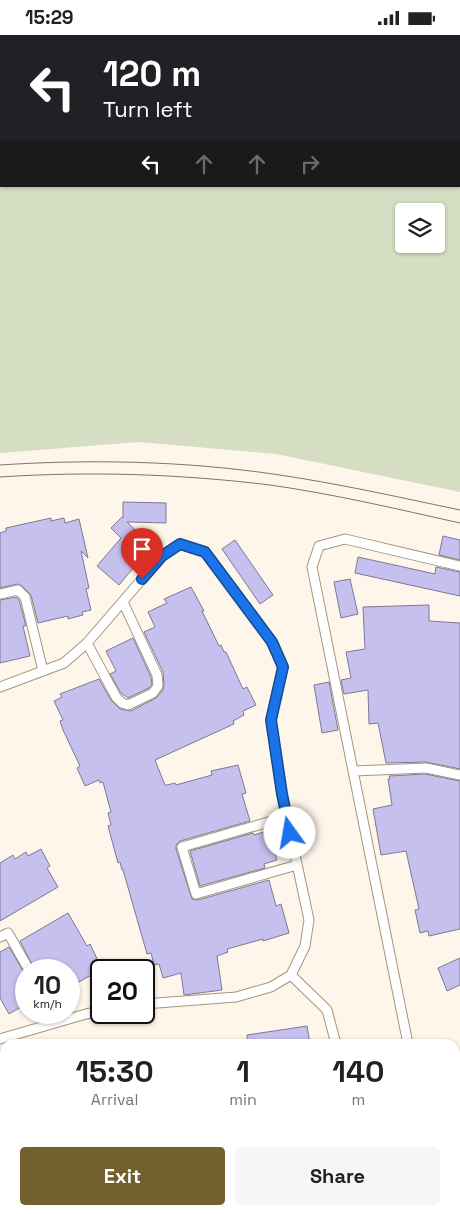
<!DOCTYPE html>
<html lang="en">
<head>
<meta charset="utf-8">
<style>
	:root { --surface:#fff; --page:#f6f6f6; --text:#222; --muted:#767676; --accent:#72602e }
	body { margin:0; font-family:"Space Grotesk",sans-serif; background:var(--page); color:var(--text); height:100vh; display:flex; flex-direction:column; font-size:19px; white-space:nowrap }
	* { box-sizing:border-box; margin:0 }
	p { font-size:16px; color:var(--muted) }
	.icon { flex:none; width:28px; height:28px; fill:none; stroke:currentColor; stroke-width:2; stroke-linecap:round; stroke-linejoin:round }
	.map { position:relative; flex:1; overflow:hidden }
	.details { position:absolute; left:0px; top:1004px; width:460px; height:176px; display:flex; flex-direction:column; background:var(--surface); border-radius:15px 15px 0 0; box-shadow:0 1px 4px #0004 }
	.details>* { flex:none }
	.banner { position:absolute; left:0px; top:0px; width:460px; height:152px; box-shadow:0 1px 4px #0004; background:#202124; color:#fff; overflow:hidden }
	.tools { position:absolute; left:395px; top:168px; display:grid; gap:10px }
	.tools a { display:grid; place-items:center; width:50px; height:50px; border-radius:5px; background:var(--surface); box-shadow:0 1px 4px #0004; font-size:25px }
	.speed { position:absolute; left:15px; top:924px; display:flex; gap:10px; font-size:25px; font-weight:700; text-align:center }
	.speed>* { display:grid; place-content:center; width:65px; height:65px; border-radius:50%; background:var(--surface); box-shadow:0 1px 4px #0004; line-height:1 }
	.speed small { font-size:12px; font-weight:400 }
	.speed .limit { border:2px solid #111; border-radius:8px; background:#fff; color:#111 }
	.pin { position:absolute; display:grid; place-items:center; width:42px; height:42px; color:#fff; margin:-51px -21px; border-radius:50% 50% 50% 0; rotate:-45deg; box-shadow:0 0 5px #0007 }
	.pin .icon { rotate:45deg }
	.me { position:absolute; width:55px; margin:-28px; rotate:347deg; stroke-linejoin:round; filter:drop-shadow(0 0 4px #0008) }
	.turn { display:flex; align-items:center; gap:18px; height:105px; padding:0 20px; font-size:22px }
	.turn .icon { width:65px; height:65px; stroke-width:2.5 }
	.turn b { display:block; font-size:35px; line-height:42px }
	.lanes { display:flex; align-items:center; height:48px; padding:0 20px; background:#0003; justify-content:center; gap:25px; direction:ltr }
	.lanes .off { opacity:.35 }
	.eta { display:flex; justify-content:space-evenly; align-items:center; height:85px; text-align:center }
	.eta b { font-size:30px; font-weight:700; line-height:35px }
	.cta { display:flex; gap:10px; margin-top:auto; padding:10px 20px }
	.cta a { flex:1; height:58px; border-radius:5px; background:var(--accent); color:#fff; font-size:20px; font-weight:700; line-height:58px; text-align:center }
	.cta a+a { background:var(--page); color:var(--text) }
	.status { display:flex; justify-content:space-between; align-items:center; height:35px; padding:0 25px; background:var(--surface); direction:ltr }
	.status svg { height:14px; fill:currentColor }
	.map>svg:first-child { display:block }
	.green { fill:#d5dec2; fill-rule:evenodd }
	.lines { fill:none; stroke-linecap:round; stroke-linejoin:round }
	.river { stroke:#67a4a8; stroke-width:34 }
	.building { fill:#c5c0ed; stroke:#7c7996 }
	.lane-casing { stroke:#a69579; stroke-width:11 }
	.secondary-casing { stroke:#a69579; stroke-width:26 }
	.lane { stroke:#fff; stroke-width:9 }
	.secondary { stroke:#fff; stroke-width:24 }
	.tram { stroke:#7e766b; stroke-width:1 }
	.route-casing { stroke:#114b97; stroke-width:12 }
	.route { stroke:#1a73e8; stroke-width:9 }
</style>
</head>
<body>
<div class="status"><b>15:29</b><svg viewBox="0 0 49 12"><path d="M0 12V9h3v3zM5 12V6h3v6zM10 12V3h3v9zM15 12V0h3v12zM26 1h20v11H26zM47 4h2v5h-2z"/></svg></div>
<div class="map">
<svg width="460" height="1179" viewBox="0 0 460 1179">
	<rect width="100%" height="100%" fill="#fef6ea"/>
	<!-- green -->
	<path class="green" d="M0 0H460V457L276 419 139 407 0 418ZM1 1H459V151H1ZM404 176H436V209H404Z"/>
	<g class="lines">
		<!-- river -->
		<path class="river" d="M0 76H1
			M459 123H460"/>
	</g>
	<!-- building -->
	<path class="building" d="M123 467 166 468V488L127 487 153 512 129 538 119 550 97 531 121 503 111 493 122 482 123 483Z
		M51 483V486L64 483 65 488 79 484 88 523 81 516 89 553 86 554 91 575 82 577 83 580 68 584V581L38 588 31 560 22 551 17 549 0 553V498L6 496V493Z
		M443 501 460 505V525L439 520Z
		M235 505 273 560 260 569 222 514Z
		M358 522 435 539 436 532 460 537V561L355 538Z
		M350 544 358 579 341 583 334 547Z
		M191 552 204 576H202L219 611 221 610 224 617H226L243 654 247 652 256 670 243 676 244 680 233 686 234 689 155 725 165 750H167L175 748 176 750 212 740 211 736 238 730 246 758 242 759 250 786 180 806 176 810V814L192 864 198 865 269 845 276 871 281 869 289 898 263 906V904L227 914 228 917 217 921 222 955 184 960 181 938 163 943 159 929 154 930 151 918 147 919 123 835H122L120 827 118 828 108 791 111 790 108 778 111 777 103 747 100 748 99 745 85 751 77 733 80 731 63 695 60 686 63 685 54 666 62 662 60 659 99 644 111 665 120 674 131 676 156 663 163 655 164 650 163 637 144 597 155 592 148 577 167 568 164 564Z
		M16 562 19 565 26 591H23L30 621 0 628V565Z
		M429 570V586L460 588V734L426 727 386 728 378 688 369 689 368 655 344 659 341 645 351 643 346 617 365 614 363 572Z
		M133 603 151 642 152 649 149 653 128 663 121 658 110 639 116 636 106 616Z
		M329 647 338 695 322 698 314 650Z
		M425 739 460 746V894L429 901 428 896 420 898 415 875 419 874 406 816 381 820 373 774 392 770 388 744H390L389 741Z
		M267 796 277 825 264 829 265 833 200 851 190 816 253 798 254 800Z
		M41 814 50 831 47 833 58 852 0 886V828L13 820 15 824 26 817 28 821Z
		M68 878 87 911 90 909 102 934 77 948 74 944 69 947V935H35L20 906Z
		M9 912 26 941V969L9 979 0 963V917Z
		M460 923V950L447 956 438 933Z
		M307 991 310 1009H248L247 1000Z"/>
	<g class="lines">
		<!-- lane casing -->
		<g class="lane-casing">
			<path id="lane" d="M0 559 18 555 25 562 43 636
				M87 608 116 662 122 668 128 670 153 658 158 651 157 640 123 567
				M0 652 64 628 87 608 162 521 180 509 205 517 272 607 283 632 271 685 282 759 309 885 305 911 291 940 327 975 336 1009
				M354 736 426 733 460 740
				M286 782 182 812 196 859 297 830
				M0 902 8 898 29 935
				M144 969 236 962 271 952 291 940
				M0 1004 86 979 101 976
				M408 1009 312 532 319 511 345 504 460 531
				M0 1094 5 1093
				M0 1146 5 1145
				M355 1175 356 1179"/>
		</g>
		<!-- secondary casing -->
		<g class="secondary-casing">
			<path id="secondary" d="M455 1161 460 1159
				M393 1179 408 1175"/>
		</g>
		<!-- lane -->
		<use href="#lane" class="lane"/>
		<!-- secondary -->
		<use href="#secondary" class="secondary"/>
		<!-- tram -->
		<path class="tram" d="M0 430C91 424 183 426 273 439 336 448 398 462 460 475
			M0 442C90 436 180 439 270 450 334 459 397 474 460 488"/>
	</g>
	<g class="lines">
		<!-- route casing -->
		<g class="route-casing">
			<path id="route" d="M142 544 162 521 180 509 205 517 272 607 283 632 271 685 282 759 290 798"/>
		</g>
		<!-- route -->
		<use href="#route" class="route"/>
	</g>
</svg>
<div class="tools">
<a><svg class="icon" aria-label="layers" viewBox="0 0 24 24"><path d="M12 4l9 5-9 5-9-5zM3 14l9 5 9-5"/></svg></a>
</div>
<div class="speed"><div>10<small>km/h</small></div><div class="limit">20</div></div>
<div class="pin" style="left:142px;top:544px;background:#d93025"><svg class="icon" aria-label="arrive" viewBox="0 0 24 24"><path d="M6 21V4h12l-3 4 3 4H6"/></svg></div>
<svg class="me" style="left:290px;top:798px" viewBox="-20 -20 40 40"><circle r="19" fill="#fff"/><path d="M0-13L10 11 0 6-10 11z" fill="#1a73e8"/></svg>
<div class="banner">
<div class="turn"><svg class="icon" aria-label="left" viewBox="0 0 24 24"><path d="M17 20v-9H6M10 6l-5 5 5 5"/></svg><div><b>120 m</b>Turn left</div></div>
<div class="lanes"><svg class="icon" aria-label="left" viewBox="0 0 24 24"><path d="M17 20v-9H6M10 6l-5 5 5 5"/></svg><svg class="icon off" aria-label="ahead" viewBox="0 0 24 24"><path d="M12 20V5M6 11l6-6 6 6"/></svg><svg class="icon off" aria-label="ahead" viewBox="0 0 24 24"><path d="M12 20V5M6 11l6-6 6 6"/></svg><svg class="icon off" aria-label="right" viewBox="0 0 24 24"><path d="M7 20v-9h11M14 6l5 5-5 5"/></svg></div>
</div>
<section class="details">
<div class="eta">
<div><b>15:30</b><p>Arrival</p></div>
<div><b>1</b><p>min</p></div>
<div><b>140</b><p>m</p></div>
</div>
<div class="cta"><a>Exit</a><a>Share</a></div>
</section>
</div>
</body>
</html>
